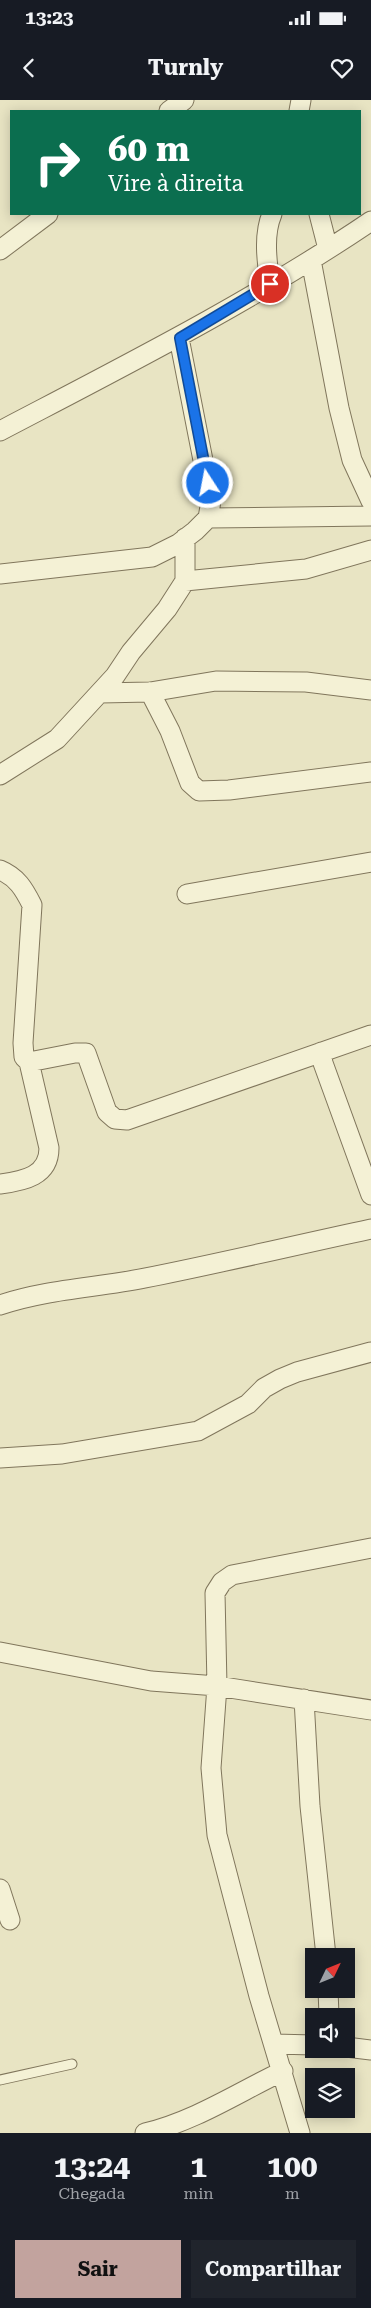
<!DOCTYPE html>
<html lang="pt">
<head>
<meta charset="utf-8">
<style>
	:root { --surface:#171b24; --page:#20242c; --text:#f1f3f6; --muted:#9ea1a6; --accent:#c2a39e }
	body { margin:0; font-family:"Roboto Serif",serif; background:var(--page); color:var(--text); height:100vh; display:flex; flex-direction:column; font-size:19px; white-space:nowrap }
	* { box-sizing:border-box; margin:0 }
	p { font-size:16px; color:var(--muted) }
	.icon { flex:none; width:28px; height:28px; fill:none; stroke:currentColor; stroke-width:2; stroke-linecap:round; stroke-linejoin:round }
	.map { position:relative; height:2033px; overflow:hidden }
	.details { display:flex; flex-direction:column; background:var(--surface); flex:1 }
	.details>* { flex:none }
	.banner { position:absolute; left:10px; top:10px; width:351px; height:105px; border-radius:0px; box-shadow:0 2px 12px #0003; background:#0b6e4f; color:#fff; overflow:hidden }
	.needle { width:32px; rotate:47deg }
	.tools { position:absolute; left:305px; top:1848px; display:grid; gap:10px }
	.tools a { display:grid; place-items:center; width:50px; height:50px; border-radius:0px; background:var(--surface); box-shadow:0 2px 12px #0003; font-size:25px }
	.pin { position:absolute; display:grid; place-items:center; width:42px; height:42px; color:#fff; margin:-21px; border:2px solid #fff; border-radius:50%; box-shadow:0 1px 5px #0007 }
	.me { position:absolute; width:55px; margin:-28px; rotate:349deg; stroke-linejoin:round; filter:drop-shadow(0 0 4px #0008) }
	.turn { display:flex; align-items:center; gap:18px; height:105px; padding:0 15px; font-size:22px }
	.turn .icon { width:65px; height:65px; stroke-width:2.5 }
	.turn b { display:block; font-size:35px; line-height:42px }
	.eta { display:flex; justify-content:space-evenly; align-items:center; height:85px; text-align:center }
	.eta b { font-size:30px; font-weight:700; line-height:35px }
	.primary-button { display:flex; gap:10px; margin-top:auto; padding:10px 15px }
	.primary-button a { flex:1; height:58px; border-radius:0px; background:var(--accent); color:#111; font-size:20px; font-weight:700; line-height:58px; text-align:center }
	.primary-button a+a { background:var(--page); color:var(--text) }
	.status { display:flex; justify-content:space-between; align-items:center; height:35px; padding:0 25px; background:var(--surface); direction:ltr }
	.status svg { height:14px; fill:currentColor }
	header { display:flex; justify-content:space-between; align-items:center; height:65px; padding:0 15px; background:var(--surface); font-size:22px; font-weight:700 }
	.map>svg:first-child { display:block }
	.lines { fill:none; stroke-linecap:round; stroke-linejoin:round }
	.service-casing { stroke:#80765c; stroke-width:11 }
	.minor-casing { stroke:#80765c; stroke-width:21 }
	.service { stroke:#f4f1d5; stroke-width:9 }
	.minor { stroke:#f4f1d5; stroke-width:19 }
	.route-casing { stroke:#114b97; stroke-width:12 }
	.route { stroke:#1a73e8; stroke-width:9 }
</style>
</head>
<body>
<div class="status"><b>13:23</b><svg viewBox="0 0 49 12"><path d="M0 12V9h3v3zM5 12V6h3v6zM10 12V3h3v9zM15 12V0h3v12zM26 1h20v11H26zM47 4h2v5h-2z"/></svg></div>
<header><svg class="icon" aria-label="back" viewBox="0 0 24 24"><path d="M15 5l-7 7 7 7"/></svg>Turnly<svg class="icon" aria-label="heart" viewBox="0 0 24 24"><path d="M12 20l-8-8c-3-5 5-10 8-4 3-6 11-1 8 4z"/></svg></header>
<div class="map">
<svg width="371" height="2033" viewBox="0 0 371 2033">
	<rect width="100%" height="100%" fill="#e8e4c3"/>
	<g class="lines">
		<!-- service casing -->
		<g class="service-casing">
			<path id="service" d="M0 1980 72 1964"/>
		</g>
		<!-- minor casing -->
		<g class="minor-casing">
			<path id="minor" d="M169 11 184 0
				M299 11 301 0
				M319 114 328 149
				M0 150 48 114
				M311 160 339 308 352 360 371 401
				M270 184C267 162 263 135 272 114
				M0 331C126 265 253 201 371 121
				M208 418 371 416
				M0 474 152 457 178 444 195 431 208 418 211 401 179 238
				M185 481 306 469 371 450
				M150 592 170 631 190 683 199 691 229 690 371 672
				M100 593 150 592 216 581 306 582 371 590
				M0 675 57 639 115 576 131 552 167 509 185 481V438
				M0 770C17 777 24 789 32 805L23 943 24 957 29 962 49 1048C49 1076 24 1081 0 1084
				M187 794 371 762
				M321 952 323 963 371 1095
				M29 962 75 953H86L107 1012 115 1019 127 1020 371 935
				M0 1205C48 1189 96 1188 145 1178 221 1163 296 1145 371 1129
				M0 1358 62 1354 198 1331 248 1304 264 1288 280 1279 297 1272 371 1252
				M0 1552 151 1581 217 1586 371 1610
				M304 1599 310 1706 326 1856
				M0 1789 10 1820
				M328 1889 329 1916
				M274 1944 314 1945
				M346 1947 371 1950
				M145 2033C195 2021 237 1993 283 1971
				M300 2033 259 1896 217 1735 211 1668 217 1586 215 1493 222 1482 232 1475 371 1448"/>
		</g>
		<!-- service -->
		<use href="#service" class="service"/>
		<!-- minor -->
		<use href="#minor" class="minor"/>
	</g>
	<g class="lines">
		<!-- route casing -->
		<g class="route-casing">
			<path id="route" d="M208 383 180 238 270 184"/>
		</g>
		<!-- route -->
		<use href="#route" class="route"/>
	</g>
</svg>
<div class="tools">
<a><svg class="needle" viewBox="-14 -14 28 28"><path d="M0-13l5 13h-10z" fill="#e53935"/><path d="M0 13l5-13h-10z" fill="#9ea1a6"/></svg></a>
<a><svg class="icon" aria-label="sound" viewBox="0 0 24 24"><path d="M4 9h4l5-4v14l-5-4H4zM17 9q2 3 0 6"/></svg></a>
<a><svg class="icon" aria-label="layers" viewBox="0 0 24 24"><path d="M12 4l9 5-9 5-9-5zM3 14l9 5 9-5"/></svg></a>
</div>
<div class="pin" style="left:270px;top:184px;background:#d93025"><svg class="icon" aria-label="arrive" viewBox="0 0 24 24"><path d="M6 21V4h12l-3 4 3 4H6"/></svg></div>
<svg class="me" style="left:208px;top:383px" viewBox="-20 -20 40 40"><circle r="17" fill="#1a73e8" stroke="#fff" stroke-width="3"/><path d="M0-11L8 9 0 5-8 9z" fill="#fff"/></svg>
<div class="banner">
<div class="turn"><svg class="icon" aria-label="right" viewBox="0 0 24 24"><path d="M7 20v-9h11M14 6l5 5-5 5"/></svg><div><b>60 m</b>Vire à direita</div></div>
</div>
</div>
<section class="details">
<div class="eta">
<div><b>13:24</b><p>Chegada</p></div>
<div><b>1</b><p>min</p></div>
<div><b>100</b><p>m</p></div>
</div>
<div class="primary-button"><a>Sair</a><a>Compartilhar</a></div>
</section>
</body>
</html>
